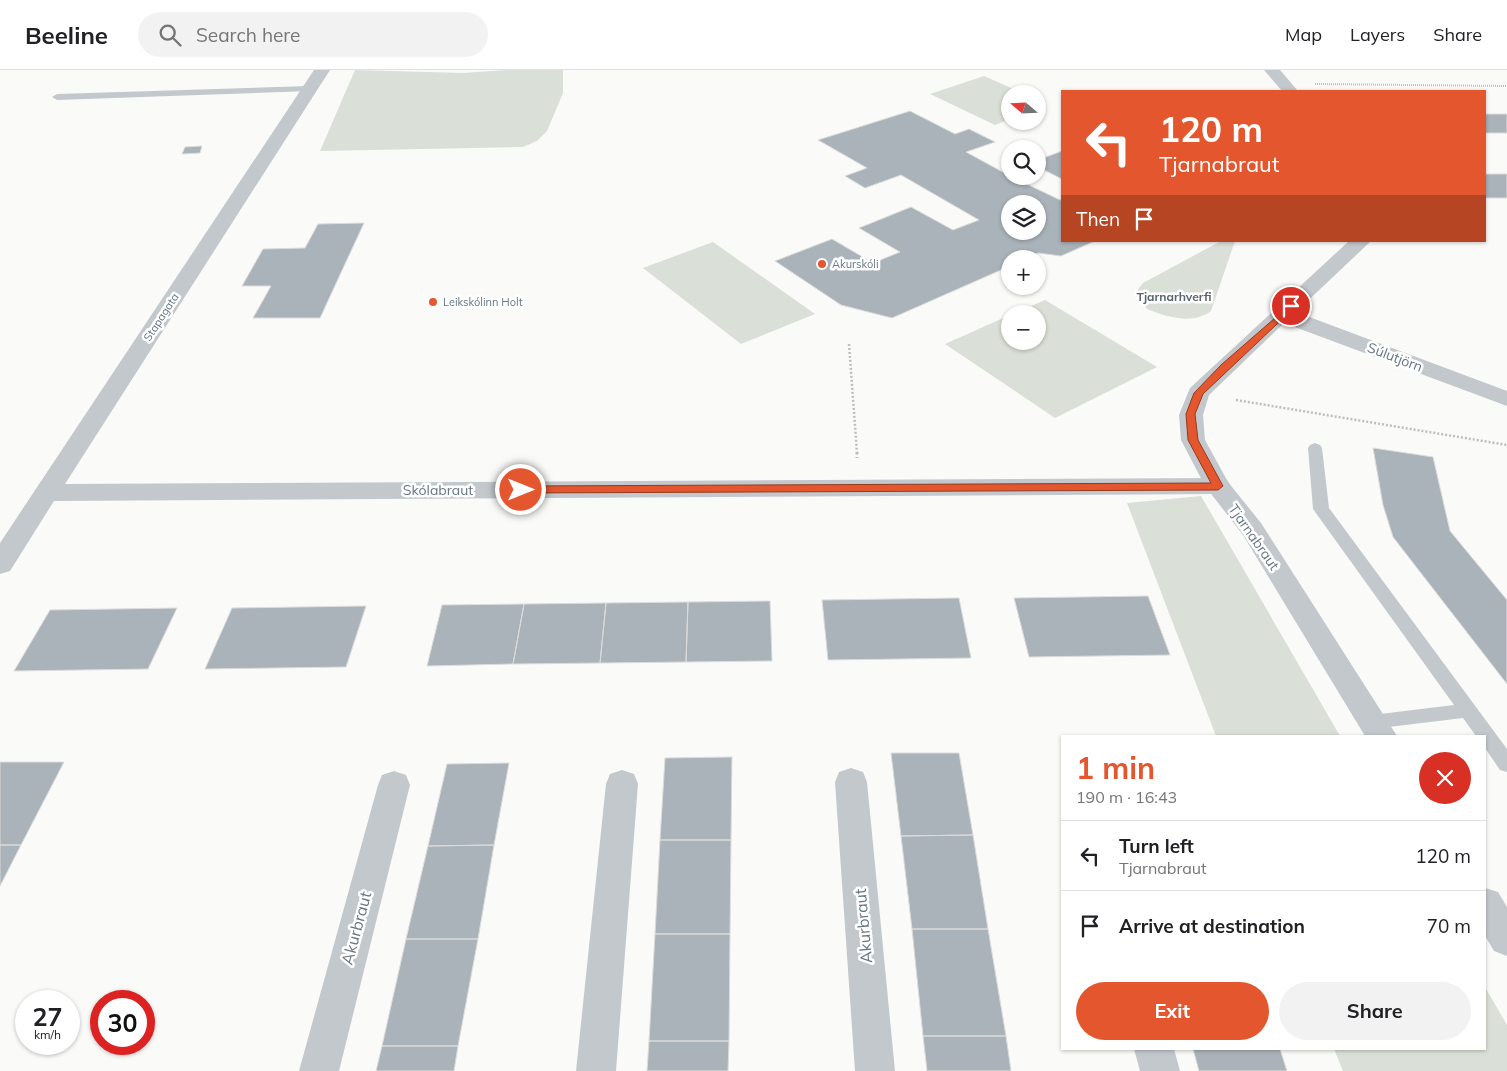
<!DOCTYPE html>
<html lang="en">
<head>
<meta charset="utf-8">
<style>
	:root { --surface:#fff; --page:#f2f2f2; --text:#202124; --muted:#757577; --line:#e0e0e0; --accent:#e4572e }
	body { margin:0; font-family:Mulish,sans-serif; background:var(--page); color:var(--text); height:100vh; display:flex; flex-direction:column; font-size:19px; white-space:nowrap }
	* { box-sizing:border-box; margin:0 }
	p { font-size:16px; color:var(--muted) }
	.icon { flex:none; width:28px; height:28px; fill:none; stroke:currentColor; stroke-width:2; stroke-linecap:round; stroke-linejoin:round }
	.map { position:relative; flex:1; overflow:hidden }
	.side { position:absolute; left:1061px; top:665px; width:425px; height:315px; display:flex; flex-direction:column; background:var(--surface); border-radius:0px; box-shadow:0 1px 4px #0004 }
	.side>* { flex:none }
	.top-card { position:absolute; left:1061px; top:20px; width:425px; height:152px; border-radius:0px; box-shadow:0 1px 4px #0004; background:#e4572e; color:#fff; overflow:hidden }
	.needle { width:32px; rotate:289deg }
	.controls { position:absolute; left:1001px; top:15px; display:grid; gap:10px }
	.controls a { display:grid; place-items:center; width:45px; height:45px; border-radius:50%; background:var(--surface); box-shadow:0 1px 4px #0004; font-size:25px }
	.speed { position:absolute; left:15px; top:920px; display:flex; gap:10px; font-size:25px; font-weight:700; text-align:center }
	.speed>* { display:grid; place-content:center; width:65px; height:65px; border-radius:50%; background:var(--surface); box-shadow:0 1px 4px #0004; line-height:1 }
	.speed small { font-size:12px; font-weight:400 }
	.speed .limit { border:8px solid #d22; background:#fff; color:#111 }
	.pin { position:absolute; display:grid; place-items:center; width:42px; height:42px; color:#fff; margin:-21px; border:2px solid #fff; border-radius:50%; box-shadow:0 1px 5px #0007 }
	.me { position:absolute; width:55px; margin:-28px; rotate:90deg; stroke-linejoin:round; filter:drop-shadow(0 0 4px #0008) }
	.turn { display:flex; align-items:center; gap:18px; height:105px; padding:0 15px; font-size:22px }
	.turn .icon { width:65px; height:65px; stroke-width:2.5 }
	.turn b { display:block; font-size:35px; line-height:42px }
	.then { display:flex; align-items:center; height:48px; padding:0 15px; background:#0003; gap:10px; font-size:19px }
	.round { display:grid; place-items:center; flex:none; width:52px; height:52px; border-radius:26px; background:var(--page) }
	.head { display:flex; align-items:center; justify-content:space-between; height:85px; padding:0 15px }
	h1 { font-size:30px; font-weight:700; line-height:38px; color:var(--accent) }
	.primary-button { display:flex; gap:10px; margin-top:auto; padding:10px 15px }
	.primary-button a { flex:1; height:58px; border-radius:30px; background:var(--accent); color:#fff; font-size:20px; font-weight:700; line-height:58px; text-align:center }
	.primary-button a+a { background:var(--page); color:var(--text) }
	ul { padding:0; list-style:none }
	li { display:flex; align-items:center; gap:15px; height:70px; padding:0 15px; border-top:1px solid var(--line) }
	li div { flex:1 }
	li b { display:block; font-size:19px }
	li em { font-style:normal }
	header { display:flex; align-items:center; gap:30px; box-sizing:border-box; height:70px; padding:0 25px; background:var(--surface); border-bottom:1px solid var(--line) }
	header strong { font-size:24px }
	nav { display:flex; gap:28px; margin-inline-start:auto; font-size:18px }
	.search { width:350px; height:45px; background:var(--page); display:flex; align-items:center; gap:12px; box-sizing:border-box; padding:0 18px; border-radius:28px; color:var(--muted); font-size:19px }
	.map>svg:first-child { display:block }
	.green { fill:#dadfd7 }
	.building { fill:#aab3b9; stroke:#dcdcda; fill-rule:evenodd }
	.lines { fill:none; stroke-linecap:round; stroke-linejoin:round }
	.path-far2 { stroke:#bbbfc2; stroke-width:2; stroke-dasharray:1 1; stroke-linecap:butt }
	.path-far1 { stroke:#bbbfc2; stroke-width:2.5; stroke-dasharray:2 2; stroke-linecap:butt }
	.path { stroke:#bbbfc2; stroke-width:3; stroke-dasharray:2.5 2.5; stroke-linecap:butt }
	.service { fill:#c3c8cc; fill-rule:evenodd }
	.minor { fill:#c3c8cc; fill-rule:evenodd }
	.tertiary { fill:#c3c8cc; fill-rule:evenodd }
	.route { fill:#e4572e; stroke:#94391e }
	.poi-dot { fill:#e4572e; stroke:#fff; stroke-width:2 }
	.labels { text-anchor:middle; stroke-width:5; stroke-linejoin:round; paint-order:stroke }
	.far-poi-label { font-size:11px; fill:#657683; stroke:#fff; text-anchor:start }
	.far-street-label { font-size:11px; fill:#657683; stroke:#fff }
	.far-neighbourhood-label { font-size:12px; font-weight:bold; fill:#57646e; stroke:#fff }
	.street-label { font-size:14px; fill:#657683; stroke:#fff }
	.near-street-label { font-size:16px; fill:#657683; stroke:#fff }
</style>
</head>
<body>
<header>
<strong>Beeline</strong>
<div class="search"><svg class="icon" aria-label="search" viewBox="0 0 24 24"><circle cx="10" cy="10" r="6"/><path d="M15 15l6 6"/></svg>Search here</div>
<nav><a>Map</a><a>Layers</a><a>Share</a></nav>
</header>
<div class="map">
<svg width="1507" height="1001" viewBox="0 0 1507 1001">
	<rect width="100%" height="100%" fill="#fafaf8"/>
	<!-- green -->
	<path class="green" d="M355 0 462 3 507 0H563V23L547 61 537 71 523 77 320 81Z
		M984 6 1025 24H1010V49L995 55 930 24Z
		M1221 171H1235L1211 241C1192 255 1167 247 1147 239L1136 222 1143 213Z
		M713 172 815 244 741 274 643 198Z
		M1045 230 1157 297 1055 348 945 274 1010 245V271H1038V244H1013Z
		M1201 426 1340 666H1216L1127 433Z
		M1485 917 1507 955V1001H1343L1334 979H1485Z"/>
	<!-- building -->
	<path class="building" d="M910 41 955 64 969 59 995 72 966 82 1010 106 1060 130 1062 129V171H1095L1061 186 1038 183 1025 189H1010V196L892 248 841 235 775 191 832 169 873 193 900 182 859 158 911 137 953 160 979 150 901 105 865 118 845 106 867 98 818 70ZM1010 134H1038V161H1010Z
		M1485 44H1507V63H1485Z
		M202 76 200 83 182 84 185 77Z
		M1062 81V109L1038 97V90Z
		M1485 104H1507V128H1485Z
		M364 153 320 248H253L271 216H242L263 179 305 178 318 154Z
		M1373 378 1433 387 1450 461 1507 530V614L1393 467 1383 435Z
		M1148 526 1170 585 1029 587 1014 528Z
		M959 528 971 588 828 590 822 530Z
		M770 531 772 591 686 592 688 532Z
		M688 532 686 592 600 593 606 533Z
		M606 533 600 593 513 594 524 534Z
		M524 534 513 594 427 596 442 535Z
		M366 536 346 597 205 599 232 538Z
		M177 538 148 599 14 601 50 540Z
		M891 683H959L973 765 901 766Z
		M732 687 731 770H660L665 688Z
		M0 692H64L21 775H0Z
		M509 693 494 775 428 776 447 694Z
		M973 765 988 859H912L901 766Z
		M660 770H731L730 864H655Z
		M0 775H21L0 816Z
		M494 775 478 869H406L428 776Z
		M912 859H988L1006 966H923Z
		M655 864H730L729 971H649Z
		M406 869H478L458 976H382Z
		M923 966H1006L1011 1001H927Z
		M649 971H729L728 1001H647Z
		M382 976H458L454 1001H376Z
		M1193 979H1280L1287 1001H1199Z"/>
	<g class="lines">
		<!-- path-far2 -->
		<path class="path-far2" d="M1315 14 1507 16"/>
		<!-- path-far1 -->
		<path class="path-far1" d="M849 274 857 383
			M1236 330 1507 375"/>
		<!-- path -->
		<path class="path" d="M857 382V388"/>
		<!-- service -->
		<path class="service" d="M309 16 312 17V21L57 30 52 27 57 24Z
			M1315 373 1320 375 1322 378 1329 438 1507 679V702L1500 700 1485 678V666H1476L1463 648 1372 659 1365 657 1363 652 1365 647 1372 645 1454 635 1313 439 1308 378 1310 375Z"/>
		<!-- minor -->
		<path class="minor" d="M314 0H330L65 414 1218 408 1227 410 1231 416 1227 422 1218 424 54 431 10 501 0 504V473Z
			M851 698 863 702 867 712 895 1001H855L835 712 839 702Z
			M622 700 634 704 638 714 616 1001H576L606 714 610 704Z
			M394 701 406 705 410 715 339 1001H299L378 715 382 705Z
			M1134 979H1174L1180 1001H1140Z"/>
		<!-- tertiary -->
		<path class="tertiary" d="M1264 0H1280L1298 21H1282Z
			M1349 171H1371L1296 242 1507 321V336L1284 253 1209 325 1203 345 1205 370 1228 412 1261 453 1397 666H1365L1243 465 1205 416 1181 370 1179 345 1190 318Z
			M1485 818 1498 822 1507 837V886L1494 881 1485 866Z"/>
	</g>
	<!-- route -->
	<path class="route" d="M1291 234 1295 236 1294 238 1203 324 1195 344 1198 370 1223 416 1218 420 521 423 516 420 521 416 1211 413 1188 370 1186 344 1194 323 1221 295Z"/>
	<!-- markers -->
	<g class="poi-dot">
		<circle cx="822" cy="194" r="5"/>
		<circle cx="433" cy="232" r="5"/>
	</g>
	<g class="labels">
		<!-- far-poi labels -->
		<g class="far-poi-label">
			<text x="832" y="198">Akurskóli</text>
			<text x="443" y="236">Leikskólinn Holt</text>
		</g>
		<!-- far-street labels -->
		<g class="far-street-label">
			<text transform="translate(161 247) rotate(-57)" y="4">Stapagata</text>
		</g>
		<!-- far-neighbourhood labels -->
		<g class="far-neighbourhood-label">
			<text x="1174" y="231">Tjarnarhverfi</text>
		</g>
		<!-- street labels -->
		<g class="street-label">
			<text transform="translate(1395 287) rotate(21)" y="5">Súlutjörn</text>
			<text x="438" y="425">Skólabraut</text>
			<text transform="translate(1254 467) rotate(55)" y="5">Tjarnabraut</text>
		</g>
		<!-- near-street labels -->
		<g class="near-street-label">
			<text transform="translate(863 856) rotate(-95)" y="6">Akurbraut</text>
			<text transform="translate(356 858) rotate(-75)" y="6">Akurbraut</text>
		</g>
	</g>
</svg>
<div class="controls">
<a><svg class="needle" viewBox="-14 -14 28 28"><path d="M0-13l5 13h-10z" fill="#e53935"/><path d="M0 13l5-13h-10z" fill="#757577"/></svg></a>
<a><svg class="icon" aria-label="search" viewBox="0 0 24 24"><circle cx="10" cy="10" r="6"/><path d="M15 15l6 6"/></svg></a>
<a><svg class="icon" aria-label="layers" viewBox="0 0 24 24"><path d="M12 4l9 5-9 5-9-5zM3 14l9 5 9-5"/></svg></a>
<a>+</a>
<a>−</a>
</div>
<div class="speed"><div>27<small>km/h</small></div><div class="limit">30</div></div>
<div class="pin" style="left:1291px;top:236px;background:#d93025"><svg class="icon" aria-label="arrive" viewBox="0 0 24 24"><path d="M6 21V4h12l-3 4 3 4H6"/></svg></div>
<svg class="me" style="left:521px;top:420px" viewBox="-20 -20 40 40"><circle r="17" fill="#e4572e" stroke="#fff" stroke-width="3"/><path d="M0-11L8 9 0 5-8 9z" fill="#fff"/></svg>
<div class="top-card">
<div class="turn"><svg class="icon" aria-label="left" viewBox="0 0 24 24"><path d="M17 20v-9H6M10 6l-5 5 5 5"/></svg><div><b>120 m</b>Tjarnabraut</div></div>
<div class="then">Then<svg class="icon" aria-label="arrive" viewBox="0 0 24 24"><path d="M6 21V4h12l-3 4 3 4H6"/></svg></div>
</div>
<section class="side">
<div class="head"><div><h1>1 min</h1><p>190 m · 16:43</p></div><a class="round" style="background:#d93025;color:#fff"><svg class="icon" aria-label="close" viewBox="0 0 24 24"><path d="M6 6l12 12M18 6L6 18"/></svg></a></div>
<ul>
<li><svg class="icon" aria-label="left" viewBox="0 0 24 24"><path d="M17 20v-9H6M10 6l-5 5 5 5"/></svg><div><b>Turn left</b><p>Tjarnabraut</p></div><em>120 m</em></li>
<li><svg class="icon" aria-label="arrive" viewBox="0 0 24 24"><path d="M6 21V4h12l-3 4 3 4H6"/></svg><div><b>Arrive at destination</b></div><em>70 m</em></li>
</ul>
<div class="primary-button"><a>Exit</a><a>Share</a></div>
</section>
</div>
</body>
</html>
